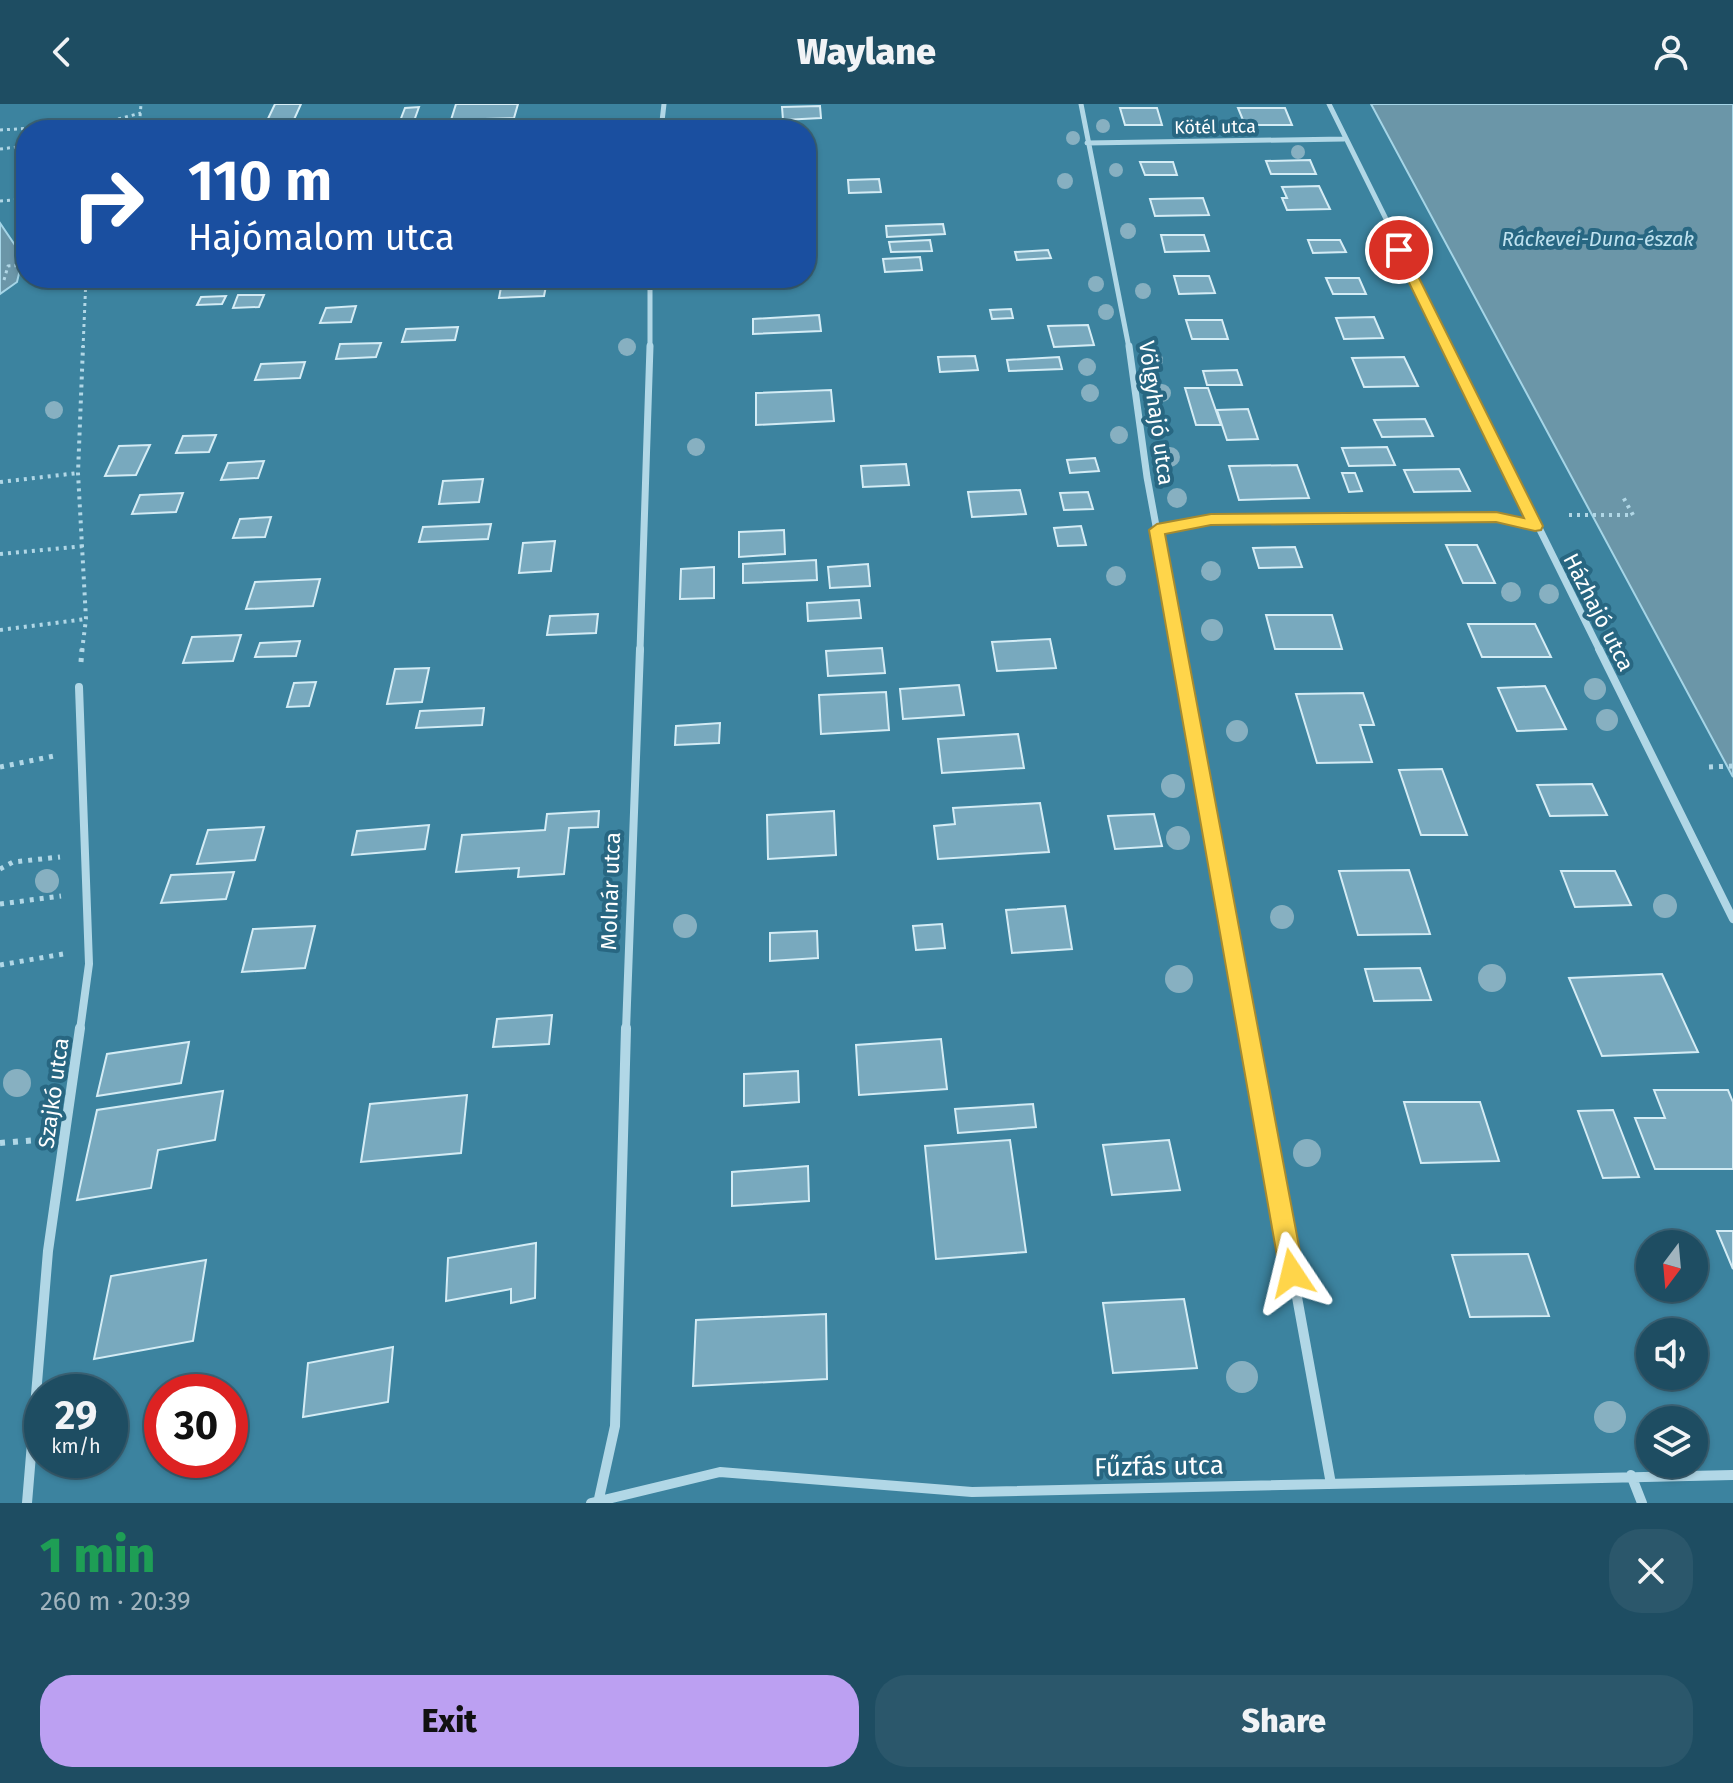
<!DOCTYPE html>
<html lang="en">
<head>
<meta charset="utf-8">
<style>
	:root { --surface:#1e4d62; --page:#2b576b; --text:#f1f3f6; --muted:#a1b4be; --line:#3c6477; --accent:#bca0f2 }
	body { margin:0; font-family:"Fira Sans",sans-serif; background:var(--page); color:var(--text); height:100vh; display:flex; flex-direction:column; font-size:30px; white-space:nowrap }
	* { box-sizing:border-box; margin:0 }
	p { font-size:26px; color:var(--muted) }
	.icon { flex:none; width:44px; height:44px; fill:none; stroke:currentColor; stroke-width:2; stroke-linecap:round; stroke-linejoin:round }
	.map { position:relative; height:1399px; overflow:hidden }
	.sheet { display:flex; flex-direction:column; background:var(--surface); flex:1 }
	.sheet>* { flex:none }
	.hud { position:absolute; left:16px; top:16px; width:800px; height:168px; border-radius:32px; box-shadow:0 2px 6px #0004,0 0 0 2px var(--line); background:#1a4fa0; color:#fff; overflow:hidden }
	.needle { width:52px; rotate:196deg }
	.tools { position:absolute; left:1636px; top:1126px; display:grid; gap:16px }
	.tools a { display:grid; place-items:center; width:72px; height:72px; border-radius:50%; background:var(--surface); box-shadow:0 2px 6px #0004,0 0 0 2px var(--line); font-size:40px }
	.speed { position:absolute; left:24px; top:1270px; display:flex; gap:16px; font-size:40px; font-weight:700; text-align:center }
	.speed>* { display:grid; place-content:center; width:104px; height:104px; border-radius:50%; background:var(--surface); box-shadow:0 2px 6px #0004,0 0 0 2px var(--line); line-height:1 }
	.speed small { font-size:20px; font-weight:400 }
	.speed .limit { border:12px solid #d22; background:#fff; color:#111 }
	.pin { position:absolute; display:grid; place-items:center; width:68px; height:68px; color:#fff; margin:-34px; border:4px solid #fff; border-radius:50%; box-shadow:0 2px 8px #0007 }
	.me { position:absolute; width:88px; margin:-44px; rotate:350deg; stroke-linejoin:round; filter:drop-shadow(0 0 6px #0008) }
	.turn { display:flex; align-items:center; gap:28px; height:168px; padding:0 40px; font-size:36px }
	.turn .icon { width:104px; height:104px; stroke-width:2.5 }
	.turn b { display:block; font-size:56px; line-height:68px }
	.round { display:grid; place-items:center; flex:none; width:84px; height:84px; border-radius:32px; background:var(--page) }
	.head { display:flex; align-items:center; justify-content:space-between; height:136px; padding:0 40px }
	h1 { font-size:48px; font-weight:800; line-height:60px; color:#1e9e55 }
	.button { display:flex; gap:16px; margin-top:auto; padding:16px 40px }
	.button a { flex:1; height:92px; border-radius:32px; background:var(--accent); color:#111; font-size:32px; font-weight:800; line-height:92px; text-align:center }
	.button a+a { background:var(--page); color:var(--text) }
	header { display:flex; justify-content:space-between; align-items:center; height:104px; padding:0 40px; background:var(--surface); font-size:36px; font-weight:800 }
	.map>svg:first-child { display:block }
	.green { fill:#3c839f; fill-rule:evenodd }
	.water { fill:#6b96a8; stroke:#a5d5e7; stroke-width:2 }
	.building { fill:#78a9be; stroke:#d4ecf5; stroke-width:2 }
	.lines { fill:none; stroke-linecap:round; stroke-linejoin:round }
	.path-far3 { stroke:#b1d7e6; stroke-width:3; stroke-dasharray:3 4; stroke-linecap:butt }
	.path-far2 { stroke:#b1d7e6; stroke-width:4; stroke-dasharray:3 5; stroke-linecap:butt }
	.path-far1 { stroke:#b1d7e6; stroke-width:5; stroke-dasharray:4 6; stroke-linecap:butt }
	.path { stroke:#b1d7e6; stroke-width:6; stroke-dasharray:5 8; stroke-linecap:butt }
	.street-far3 { stroke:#b1d7e6; stroke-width:5 }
	.street-far2 { stroke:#b1d7e6; stroke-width:7 }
	.street-far1 { stroke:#b1d7e6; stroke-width:8 }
	.street { stroke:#b1d7e6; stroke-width:10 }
	.tree { fill:#87b0c1 }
	.route { fill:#ffd54a; stroke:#a68a30; stroke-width:2 }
	.labels { text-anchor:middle; stroke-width:8; stroke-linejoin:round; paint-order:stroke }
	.far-street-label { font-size:18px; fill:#fff; stroke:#286782 }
	.far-water-label { font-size:20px; font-style:italic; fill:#bfe2ef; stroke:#286782 }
	.street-label { font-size:22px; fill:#fff; stroke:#286782 }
	.near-street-label { font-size:26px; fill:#fff; stroke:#286782 }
</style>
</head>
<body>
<header><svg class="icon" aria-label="back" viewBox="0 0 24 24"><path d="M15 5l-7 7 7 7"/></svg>Waylane<svg class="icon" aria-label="person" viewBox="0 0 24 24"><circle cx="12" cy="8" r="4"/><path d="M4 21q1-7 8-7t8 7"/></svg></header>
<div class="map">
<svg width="1733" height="1399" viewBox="0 0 1733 1399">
	<rect width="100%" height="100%" fill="#286782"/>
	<!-- green -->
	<path class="green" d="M0 0H1371L1733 673V1399H0V191L17 178 0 122ZM26 26H806V174H26ZM1650 1140H1694V1184H1650ZM1650 1228H1694V1272H1650ZM42 1288H110V1356H42ZM162 1288H230V1356H162ZM1650 1316H1694V1360H1650Z"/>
	<!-- water -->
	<path class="water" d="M1371 0H1733V673Z
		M0 119 23 153 17 178 0 190Z"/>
	<!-- building -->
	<path class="building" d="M275 0H301L292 20 265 21Z
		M456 0H518L514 14 451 16Z
		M820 2 821 14 783 16 782 3Z
		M419 3 414 17H400L405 4Z
		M1120 4H1157L1162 21H1125Z
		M1238 4H1285L1292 21H1245Z
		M1310 56 1316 70H1271L1266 57Z
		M1140 58H1173L1177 71H1145Z
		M879 75 881 88 849 89 848 76Z
		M1319 82 1330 105 1287 106 1282 94H1287L1282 83Z
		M1203 94 1209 111 1155 112 1150 95Z
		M943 120 945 130 887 133 886 122Z
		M1161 131H1204L1209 147 1165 148Z
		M930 136 932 147 891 148 889 138Z
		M1308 136H1340L1346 148 1313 149Z
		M1048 146 1051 154 1017 156 1015 148Z
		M920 153 922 166 885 168 883 155Z
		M1174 172H1209L1215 189 1179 190Z
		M1326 174H1359L1366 190H1333Z
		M547 177 544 192 499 194 502 178Z
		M238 191H264L259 203 233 204Z
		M226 192 222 200 197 201 201 193Z
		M356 202 351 218 320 219 326 204Z
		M1011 205 1013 214 992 215 990 206Z
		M819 211 821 227 753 230V215Z
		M1374 213 1383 234 1344 235 1336 214Z
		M1186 216H1222L1228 235H1192Z
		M1088 221 1094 241 1054 243 1048 222Z
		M458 223 455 236 402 238 406 225Z
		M381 239 376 253 336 255 340 240Z
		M975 252 978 266 940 268 938 253Z
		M1059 253 1062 265 1009 267 1007 256Z
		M1404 253 1418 282 1364 283 1352 254Z
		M305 258 300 274 255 276 261 260Z
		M1237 266 1242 281H1207L1203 267Z
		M1185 284H1208L1221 321H1196Z
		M831 286 834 317 756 321V289Z
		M1248 305 1258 335 1227 336 1217 306Z
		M1425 315 1433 332 1382 333 1374 316Z
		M216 331 209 348 176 349 183 332Z
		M150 341 136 371 105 372 119 342Z
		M1387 343 1395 361 1349 362 1342 344Z
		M1095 354 1099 367 1070 369 1067 356Z
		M264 357 258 374 221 376 228 359Z
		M906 360 909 381 863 383 861 362Z
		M1297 361 1309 394 1239 396 1229 362Z
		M1459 365 1470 387 1414 388 1404 366Z
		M1342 369H1355L1362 387 1349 388Z
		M483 375 479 398 439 400 443 377Z
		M1020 386 1026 410 972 413 968 388Z
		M1088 388 1093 405 1064 406 1060 389Z
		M183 389 176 408 132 410 140 391Z
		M271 413 265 433 233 434 240 415Z
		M491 420 488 435 419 438 423 423Z
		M1081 422 1086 441 1058 442 1054 424Z
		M784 426 785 450 739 453V428Z
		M555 437 551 467 519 469 523 439Z
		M1446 441H1477L1495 479H1463Z
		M1295 443 1302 463 1259 464 1253 444Z
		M816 456 817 476 743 479V460Z
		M868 460 870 482 830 484 828 463Z
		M714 463V494L680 495 681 465Z
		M320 475 313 502 246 505 255 478Z
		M859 496 861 514 808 517 807 499Z
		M598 510 596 529 547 531 550 512Z
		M1266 511H1332L1342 545H1275Z
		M1468 520H1535L1551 553H1482Z
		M241 531 233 557 183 559 192 533Z
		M1050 535 1056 564 997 567 992 538Z
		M300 537 296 552 255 553 260 539Z
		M882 544 885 569 828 572 826 547Z
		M429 564 422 598 387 600 395 565Z
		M316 578 309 602 287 603 294 579Z
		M959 581 964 611 903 615 900 585Z
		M1545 582 1566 625 1517 627 1498 584Z
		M886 588 889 626 821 630 819 591Z
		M1363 589 1374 621H1360L1372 658 1317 659 1296 590Z
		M484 604 482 621 416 624 420 607Z
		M720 619 719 639 675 641 676 622Z
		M1018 630 1024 664 942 669 938 635Z
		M1442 665 1467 731H1421L1399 666Z
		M1592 680 1607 711 1550 712 1537 681Z
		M1040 699 1049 748 938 755 934 722 955 720 953 704Z
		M599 707 598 723 569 724 564 770 518 773 519 764 456 768 462 731 545 726 547 710Z
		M834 707 836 751 768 755 767 711Z
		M1154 710 1162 742 1115 745 1108 712Z
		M429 721 425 745 352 751 357 727Z
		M264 723 255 756 197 760 208 726Z
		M1409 766 1430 830 1358 831 1339 767Z
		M1561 767H1615L1631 801 1575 803Z
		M234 768 226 795 161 799 171 771Z
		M1065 802 1072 845 1012 849 1006 806Z
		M942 820 945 844 916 846 913 822Z
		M315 822 305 864 242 868 253 825Z
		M817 827 818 854 770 857V829Z
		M1420 864 1431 896 1374 897 1365 865Z
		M1662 870 1698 948 1602 952 1569 874Z
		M552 911 549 940 493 943 497 915Z
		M941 935 947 985 859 991 856 941Z
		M189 938 181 979 97 992 107 950Z
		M798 967 799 998 744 1002V970Z
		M1654 986H1728L1733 998V1065H1655L1635 1014H1665Z
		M223 987 215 1036 158 1046 151 1084 77 1096 97 1006Z
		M467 991 461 1049 361 1058 370 1000Z
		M1404 998H1480L1499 1057 1421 1059Z
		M1033 1000 1036 1023 958 1029 955 1005Z
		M1613 1006 1639 1073 1603 1074 1578 1007Z
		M1010 1036 1026 1148 936 1155 925 1042Z
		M1169 1036 1180 1086 1112 1091 1103 1041Z
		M808 1062 809 1097 732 1102V1068Z
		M1717 1127H1733V1165Z
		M536 1139 535 1194 511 1199V1185L446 1197 448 1154Z
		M1528 1150 1549 1212 1470 1213 1452 1151Z
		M206 1156 193 1237 94 1255 111 1172Z
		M1184 1195 1197 1264 1113 1269 1103 1199Z
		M826 1210 827 1275 693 1282 696 1216Z
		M393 1243 388 1298 303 1313 308 1259Z"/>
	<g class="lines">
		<!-- path-far3 -->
		<path class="path-far3" d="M0 26 98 20 141 9
			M139 26 141 0
			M0 45 26 42
			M0 97 26 95
			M4 176 8 162 26 161
			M83 244 86 174"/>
		<!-- path-far2 -->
		<path class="path-far2" d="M0 378 78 369
			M1569 411H1633L1622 391
			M0 450 84 442
			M0 526 86 515
			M82 547 86 515 78 369 83 242"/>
		<!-- path-far1 -->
		<path class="path-far1" d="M81 558 82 545
			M0 663 54 652
			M1709 663 1733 662
			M0 765 13 758 60 753
			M0 800 61 792
			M0 861 63 850"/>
		<!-- path -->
		<path class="path" d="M0 1039 37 1036"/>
		<!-- street-far3 -->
		<path class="street-far3" d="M1081 0 1129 244
			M1329 0 1450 244
			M661 26 664 0
			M1087 39 1344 35
			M650 174V244"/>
		<!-- street-far2 -->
		<path class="street-far2" d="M1129 242 1147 373 1179 547
			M1449 242 1600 547
			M1157 426 1211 415 1496 413 1535 422
			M640 547 650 242"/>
		<!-- street-far1 -->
		<path class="street-far1" d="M1179 545 1248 926
			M1599 545 1733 815
			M79 583 89 860 80 926
			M626 926 640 545"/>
		<!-- street -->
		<path class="street" d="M1248 924 1331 1380
			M1631 1371 1642 1399
			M27 1399 48 1147 80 924
			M591 1399 720 1368 972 1388 1733 1371
			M598 1399 615 1322 626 924"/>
	</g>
	<!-- trees -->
	<g class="tree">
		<circle cx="1103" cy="22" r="7"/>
		<circle cx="1180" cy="24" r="7"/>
		<circle cx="1073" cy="34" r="7"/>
		<circle cx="1298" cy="48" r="7"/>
		<circle cx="1116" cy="66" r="7"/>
		<circle cx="1065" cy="77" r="8"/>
		<circle cx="1128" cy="127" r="8"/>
		<circle cx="1096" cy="180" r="8"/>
		<circle cx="1143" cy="187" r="8"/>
		<circle cx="1106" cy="208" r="8"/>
		<circle cx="627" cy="243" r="9"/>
		<circle cx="1154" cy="256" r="9"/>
		<circle cx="1087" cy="263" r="9"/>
		<circle cx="1090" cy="289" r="9"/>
		<circle cx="1162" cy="289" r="9"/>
		<circle cx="54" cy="306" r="9"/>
		<circle cx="1119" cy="331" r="9"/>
		<circle cx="696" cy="343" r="9"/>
		<circle cx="1170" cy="353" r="10"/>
		<circle cx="1177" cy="394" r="10"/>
		<circle cx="1211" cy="467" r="10"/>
		<circle cx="1116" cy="472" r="10"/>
		<circle cx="1511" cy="488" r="10"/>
		<circle cx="1549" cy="490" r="10"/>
		<circle cx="1212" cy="526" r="11"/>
		<circle cx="1595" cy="585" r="11"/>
		<circle cx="1607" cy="616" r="11"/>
		<circle cx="1237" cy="627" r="11"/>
		<circle cx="1173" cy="682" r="12"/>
		<circle cx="1178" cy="734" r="12"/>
		<circle cx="47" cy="777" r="12"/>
		<circle cx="1665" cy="802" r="12"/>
		<circle cx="1282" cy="813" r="12"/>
		<circle cx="685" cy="822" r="12"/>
		<circle cx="1492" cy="874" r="14"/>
		<circle cx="1179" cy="875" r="14"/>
		<circle cx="17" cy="979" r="14"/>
		<circle cx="1307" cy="1049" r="14"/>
		<circle cx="1242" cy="1273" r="16"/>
		<circle cx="1610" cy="1313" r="16"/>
	</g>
	<!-- route -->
	<path class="route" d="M1399 143 1405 146 1543 422 1541 426 1535 427 1496 418 1211 421 1165 430 1304 1169 1300 1177 1292 1180 1284 1177 1280 1169 1149 426 1157 420 1211 410 1496 408 1524 414 1393 146Z"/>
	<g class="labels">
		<!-- far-street labels -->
		<g class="far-street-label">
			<text transform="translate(1215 23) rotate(-1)" y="6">Kötél utca</text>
		</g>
		<!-- far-water labels -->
		<g class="far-water-label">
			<text x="1598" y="142">Ráckevei-Duna-észak</text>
		</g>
		<!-- street labels -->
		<g class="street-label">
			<text transform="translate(1157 309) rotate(82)" y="8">Völgyhajó utca</text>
			<text transform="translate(1599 508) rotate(63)" y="8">Házhajó utca</text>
			<text transform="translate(610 787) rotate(-88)" y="8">Molnár utca</text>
			<text transform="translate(53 989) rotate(-82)" y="8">Szajkó utca</text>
		</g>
		<!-- near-street labels -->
		<g class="near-street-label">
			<text transform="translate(1159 1362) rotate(-1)" y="9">Fűzfás utca</text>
		</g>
	</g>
</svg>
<div class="tools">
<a><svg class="needle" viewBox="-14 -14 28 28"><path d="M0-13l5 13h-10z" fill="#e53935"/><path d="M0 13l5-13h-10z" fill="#a1b4be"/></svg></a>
<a><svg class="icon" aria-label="sound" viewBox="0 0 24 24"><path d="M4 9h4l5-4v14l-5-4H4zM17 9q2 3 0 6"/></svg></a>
<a><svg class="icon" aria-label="layers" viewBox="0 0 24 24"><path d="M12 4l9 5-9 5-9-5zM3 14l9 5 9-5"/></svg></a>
</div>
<div class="speed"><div>29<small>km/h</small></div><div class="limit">30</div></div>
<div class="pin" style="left:1399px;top:146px;background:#d93025"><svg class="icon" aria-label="arrive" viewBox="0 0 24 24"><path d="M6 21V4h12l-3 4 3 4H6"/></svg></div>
<svg class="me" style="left:1292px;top:1169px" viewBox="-20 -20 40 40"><path d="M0-17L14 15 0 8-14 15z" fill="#ffd54a" stroke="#fff" stroke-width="4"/></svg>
<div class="hud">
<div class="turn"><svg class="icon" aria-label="right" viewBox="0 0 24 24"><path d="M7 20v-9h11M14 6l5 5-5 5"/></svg><div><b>110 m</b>Hajómalom utca</div></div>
</div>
</div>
<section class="sheet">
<div class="head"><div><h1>1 min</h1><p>260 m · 20:39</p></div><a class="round"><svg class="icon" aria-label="close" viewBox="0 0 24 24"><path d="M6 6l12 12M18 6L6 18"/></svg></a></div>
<div class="button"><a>Exit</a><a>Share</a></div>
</section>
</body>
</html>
